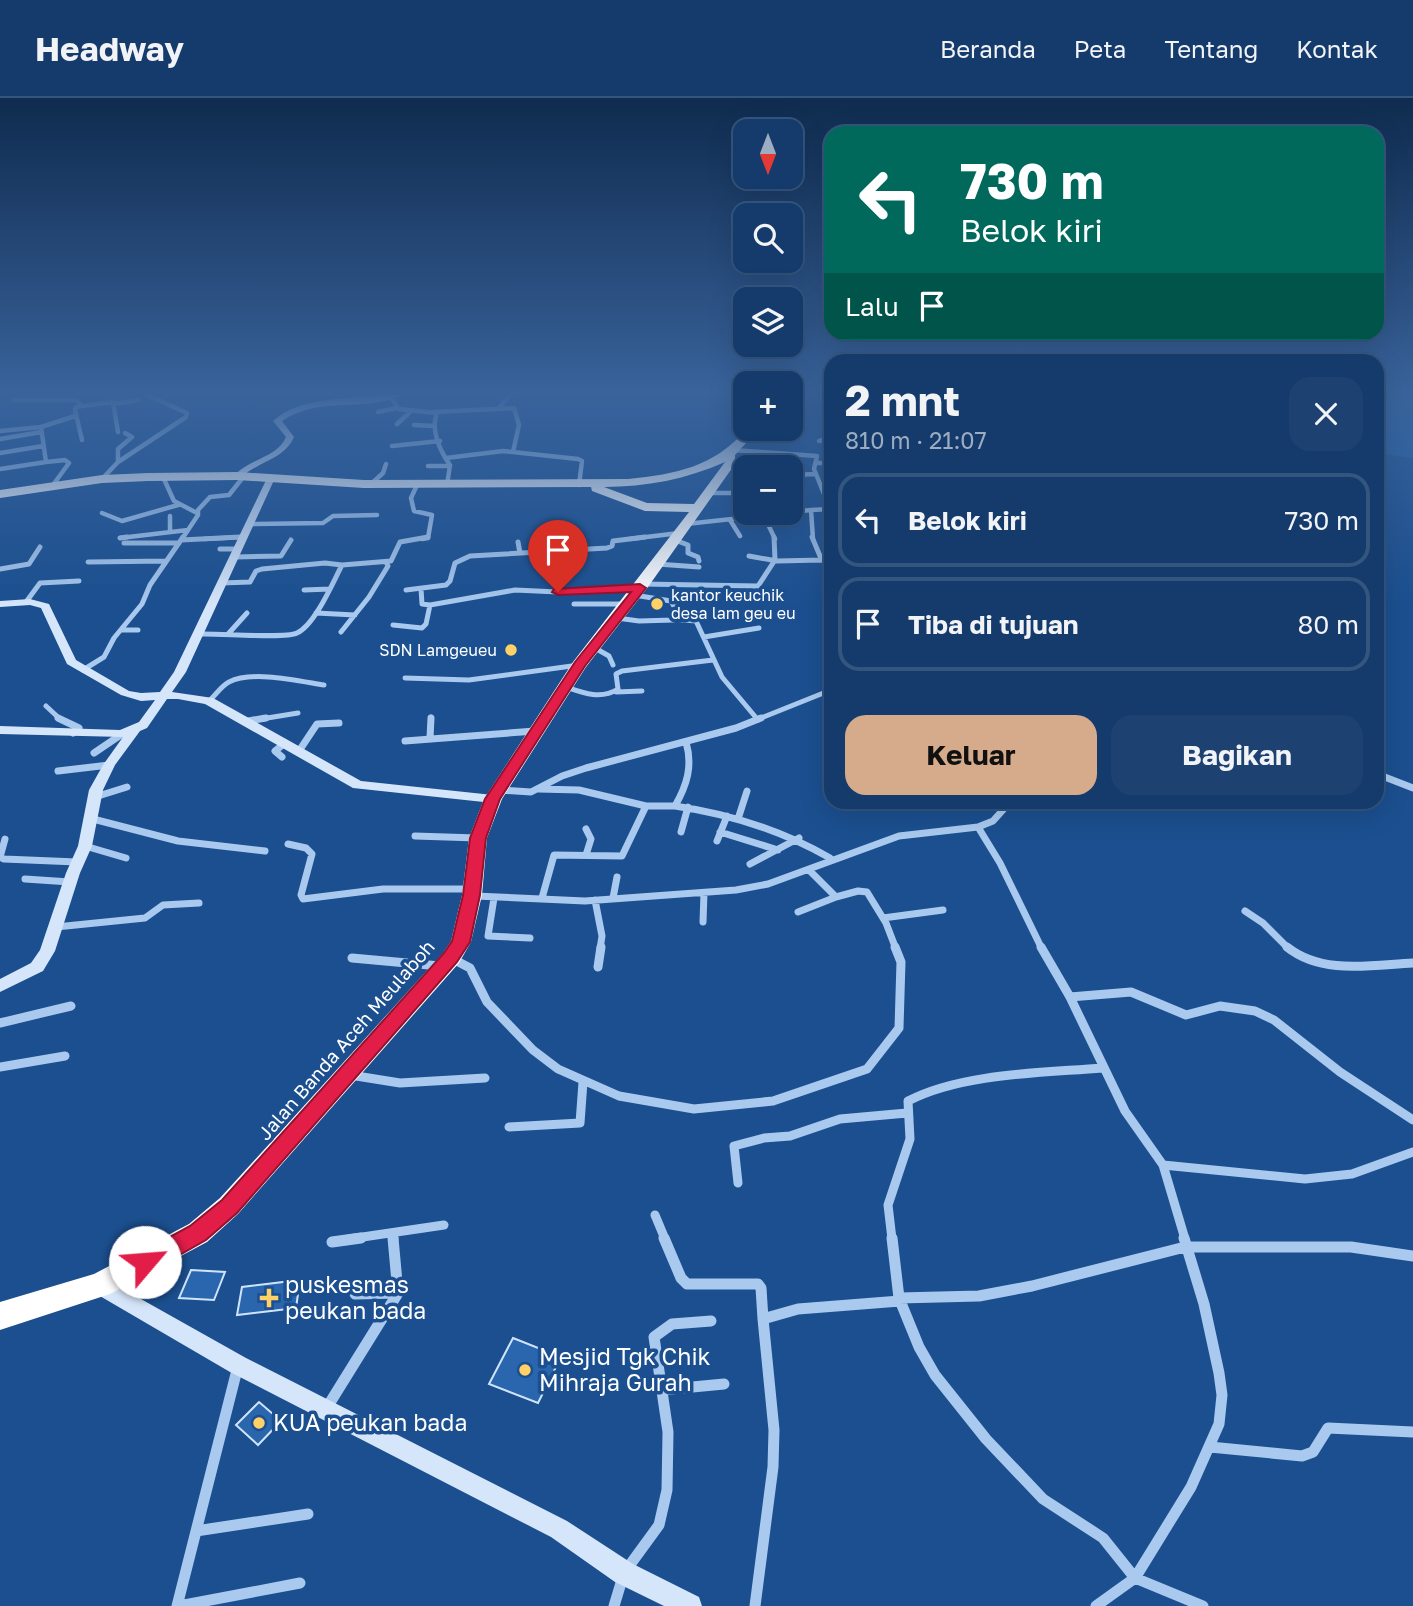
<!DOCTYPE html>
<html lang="id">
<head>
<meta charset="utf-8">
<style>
	:root { --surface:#143b6b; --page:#1d4271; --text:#f1f3f6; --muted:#9dadc1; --line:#33557e; --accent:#d6ab8b }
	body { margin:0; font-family:"Golos Text",sans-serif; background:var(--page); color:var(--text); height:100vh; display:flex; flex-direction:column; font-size:26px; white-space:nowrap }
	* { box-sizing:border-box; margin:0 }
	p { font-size:23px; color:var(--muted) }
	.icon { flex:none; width:38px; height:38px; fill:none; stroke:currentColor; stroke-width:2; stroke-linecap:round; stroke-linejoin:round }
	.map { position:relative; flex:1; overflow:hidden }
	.drawer { position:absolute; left:824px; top:256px; width:560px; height:455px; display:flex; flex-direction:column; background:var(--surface); border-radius:21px; box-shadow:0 7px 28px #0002,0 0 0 2px var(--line) }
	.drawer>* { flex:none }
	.top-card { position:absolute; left:824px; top:28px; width:560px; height:214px; border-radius:21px; box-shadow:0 7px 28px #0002,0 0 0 2px var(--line); background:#00695c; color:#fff; overflow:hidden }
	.needle { width:46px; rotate:180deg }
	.tools { position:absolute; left:733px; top:21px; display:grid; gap:14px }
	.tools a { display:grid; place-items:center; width:70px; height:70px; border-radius:14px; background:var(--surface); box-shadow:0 7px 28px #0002,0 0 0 2px var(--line); font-size:35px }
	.pin { position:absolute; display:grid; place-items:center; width:60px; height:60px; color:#fff; margin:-72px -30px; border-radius:50% 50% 50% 0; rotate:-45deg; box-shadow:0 0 7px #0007 }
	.pin .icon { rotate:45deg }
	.me { position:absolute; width:77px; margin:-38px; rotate:63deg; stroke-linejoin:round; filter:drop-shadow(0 0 5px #0008) }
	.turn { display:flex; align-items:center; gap:24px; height:147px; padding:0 21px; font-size:32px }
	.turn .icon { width:91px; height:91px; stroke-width:2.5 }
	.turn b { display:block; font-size:49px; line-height:60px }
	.then { display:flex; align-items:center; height:66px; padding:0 21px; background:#0003; gap:14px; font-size:26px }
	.round { display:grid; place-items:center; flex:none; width:74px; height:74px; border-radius:21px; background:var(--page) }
	.summary { display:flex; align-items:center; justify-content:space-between; height:119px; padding:0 21px }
	h1 { font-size:42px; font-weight:700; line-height:52px }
	.primary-button { display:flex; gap:14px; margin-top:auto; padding:14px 21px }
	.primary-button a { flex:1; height:80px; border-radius:21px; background:var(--accent); color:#111; font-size:28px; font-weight:700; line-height:80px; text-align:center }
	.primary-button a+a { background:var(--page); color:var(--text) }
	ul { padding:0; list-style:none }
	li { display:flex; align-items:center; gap:21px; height:94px; margin:0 14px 10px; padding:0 7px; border:4px solid var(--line); border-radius:21px }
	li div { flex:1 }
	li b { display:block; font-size:26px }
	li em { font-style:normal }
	header { display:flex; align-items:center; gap:42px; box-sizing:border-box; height:98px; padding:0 35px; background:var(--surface); border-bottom:2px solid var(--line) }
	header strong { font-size:33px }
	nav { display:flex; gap:38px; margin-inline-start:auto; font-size:24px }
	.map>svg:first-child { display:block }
	.green { fill:#2461a8 }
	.building { fill:#2a66ad; stroke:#cfe3fa; stroke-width:2 }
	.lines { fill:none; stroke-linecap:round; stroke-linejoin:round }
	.street-far4 { stroke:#a9c9ee; stroke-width:4.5 }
	.street-far3 { stroke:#a9c9ee; stroke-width:5 }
	.street-far2 { stroke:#a9c9ee; stroke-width:7 }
	.street-far1 { stroke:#a9c9ee; stroke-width:9 }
	.street { stroke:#a9c9ee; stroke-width:11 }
	.secondary { fill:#d6e6fa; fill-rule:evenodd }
	.highway { fill:#fff; fill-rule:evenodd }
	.route { fill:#e11d48; stroke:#92132f; stroke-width:2 }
	.poi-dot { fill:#ffd166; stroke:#1b4f8f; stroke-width:2.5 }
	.labels { text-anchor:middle; stroke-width:7; stroke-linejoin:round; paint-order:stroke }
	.far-poi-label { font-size:16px; fill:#fff; stroke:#1b4f8f; text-anchor:start }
	.street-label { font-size:19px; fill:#fff; stroke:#1b4f8f }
	.near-poi-label { font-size:23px; fill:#fff; stroke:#1b4f8f; text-anchor:start }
</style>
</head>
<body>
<header>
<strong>Headway</strong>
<nav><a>Beranda</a><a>Peta</a><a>Tentang</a><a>Kontak</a></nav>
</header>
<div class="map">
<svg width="1413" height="1508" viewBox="0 0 1413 1508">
	<rect width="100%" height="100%" fill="#1b4f8f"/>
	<!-- green -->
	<path class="green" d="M1397 297H1413V360L1377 355V302Z"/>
	<!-- building -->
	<path class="building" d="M191 1172 225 1174 214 1202 179 1200Z
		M300 1182 296 1210 237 1217 242 1189Z
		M513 1240 561 1259 538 1305 489 1286Z
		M259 1304 281 1323 258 1347 236 1327Z"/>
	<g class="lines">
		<!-- street-far4 -->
		<path class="street-far4" d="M390 299 399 311 437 315C430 331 440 353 450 367L447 387
			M14 302H76L82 308 113 304 118 334
			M113 306 139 302
			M82 308 76 309 75 312 82 342
			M499 310 510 297
			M378 314 397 310
			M432 314 514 310 519 327 513 354
			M397 326 411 313
			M414 327 435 328
			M753 331 778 333
			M0 333 41 329
			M0 341 41 334
			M819 343 831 340
			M392 348 440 343
			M732 352 817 358 814 371 830 411 811 412
			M0 355 43 348
			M446 360 503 353 578 361 582 363 579 387
			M118 364V351L132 339 125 335
			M817 365H831
			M428 368H450
			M0 371 46 364
			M791 377 816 376
			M163 379 174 403 197 415
			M102 381 118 364 186 319 187 315 147 297
			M371 386 383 375 386 366
			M53 387 69 365 65 362 46 364 41 329 75 318
			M417 387 411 400 414 413 432 417 428 440 422 441
			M708 395H746
			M791 414 811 412 813 441
			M102 415 122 423 178 407
			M170 418V434
			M764 418 775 441
			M730 422 740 438
			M250 426 323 425 333 418 377 417
			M686 426 787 415
			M120 440 188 432
			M182 441 198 417V412L210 399 229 397 244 378
			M204 441 243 439
			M630 441 679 435"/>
		<!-- street-far3 -->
		<path class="street-far3" d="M812 439 820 458 831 472
			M120 440 127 439
			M558 440 561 453
			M181 442 240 439
			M675 442 688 447V455L698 459 699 463
			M518 444 520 455
			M124 445H179
			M220 451H238
			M749 458 777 463 822 462
			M235 459 281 458 291 442
			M88 464 166 463
			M657 466 699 469
			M0 471 29 466 40 449
			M221 485 250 484 256 473 262 471 325 465 342 467
			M643 486 758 488 775 462 774 439
			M421 491 422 506 430 507
			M304 492 330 491
			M406 492 446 487 450 483 455 465 470 458 607 450 612 448 613 443 645 439
			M634 497 671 503 675 510 672 521 696 523 722 579 758 622
			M26 504 40 485 79 483
			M574 506H627
			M316 515 355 517
			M617 520 639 523 674 522
			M393 527 422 530 426 526 430 507 515 492 558 494 639 490
			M121 532H138
			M341 534 369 499 388 468 386 464
			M229 535 247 515
			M199 536C218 535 285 541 297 535 315 527 333 484 342 467L391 463 400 444 428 439
			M704 539 759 530
			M593 549 609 558 613 567
			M83 572 104 559 114 540 142 506 150 487 183 439
			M405 580 469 582 579 567
			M566 589C583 595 601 602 618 591L616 576 622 573 713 562
			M616 594 642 593
			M209 603C216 597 221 588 229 584 252 572 299 583 324 587
			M46 608 61 622
			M255 622 298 615
			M431 622V619
			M756 622 831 592"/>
		<!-- street-far2 -->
		<path class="street-far2" d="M58 620 79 630 73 635
			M248 623 266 620
			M430 640 431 620
			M405 643 535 633
			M299 653 317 626 339 625
			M94 655 122 636
			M282 659 275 653 285 645
			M58 673 109 667
			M1377 676 1413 690
			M538 691 579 692 646 708
			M500 692 531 694 562 678 586 670 736 630 761 620
			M95 699 127 689
			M675 708C730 716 781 732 830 760
			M93 721 178 743 265 753
			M738 721 747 693
			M978 729 1000 765 1042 851
			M586 731 591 741 586 757
			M681 734 688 709
			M720 734 778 752
			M415 738 477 740
			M5 741 0 759 4 761 77 764
			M717 743 727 718
			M288 746 306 750 312 756 301 797 303 801 383 791H472
			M85 748 126 760
			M750 766 799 740
			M809 772 836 799 858 793 867 794 886 825 896 851
			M25 781 70 784
			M475 798 585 803 736 792 768 786 899 738 978 729 993 723 1010 704
			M494 800 488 838 530 840
			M542 800 554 757 622 758 646 708H675C687 687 693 668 686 644
			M613 800 617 779
			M595 802 602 838 600 851
			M1245 813 1263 825 1289 851
			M798 814 836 799
			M883 820 943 812
			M703 824 704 795
			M56 829 145 820 163 807 199 805"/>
		<!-- street-far1 -->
		<path class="street-far1" d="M1041 849 1070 899 1125 1013 1163 1067 1185 1141
			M1287 849C1322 877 1371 867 1413 865
			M352 860 440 868
			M451 860 470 870 487 904 533 952 558 971 619 998 694 1011 773 1003 867 971 899 930 901 864 895 849
			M598 869 601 849
			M1070 899 1131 894 1186 917 1220 908 1255 913 1274 922 1340 974 1413 1022
			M0 925 71 908
			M0 969 65 958
			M350 977 400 985 485 980
			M509 1029 580 1025 583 984
			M1163 1067 1305 1081 1352 1076 1413 1054
			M738 1085 734 1048 764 1040 790 1038 840 1021 907 1015
			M655 1117 665 1141
			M393 1135 394 1141
			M349 1141 444 1127
			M892 1141 888 1107 910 1041 908 1003C962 975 1042 975 1102 970"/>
		<!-- street -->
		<path class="street" d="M664 1140 681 1180 687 1186H758L761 1190 763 1221
			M892 1140 899 1200 919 1249 935 1277 986 1341 1043 1401 1103 1440 1135 1480 1203 1508
			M332 1144 361 1140
			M355 1196 398 1195
			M899 1200 979 1198 1032 1188 1185 1149H1351L1413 1158
			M661 1292 724 1286
			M326 1311 398 1195 393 1140
			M1210 1349 1302 1358 1313 1354 1328 1330 1413 1334
			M196 1433 308 1416
			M177 1508 238 1268
			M179 1508 300 1485
			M614 1508 624 1475 659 1427 667 1392 668 1334 654 1239 672 1226 711 1223
			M755 1508 773 1369 774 1332 763 1221 798 1211 900 1203
			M1096 1508 1135 1480 1191 1389 1219 1326 1222 1297 1219 1275 1204 1206 1184 1140"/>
		<!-- secondary -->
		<path class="secondary" d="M385 297H401C366 315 320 297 282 323L294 339C284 362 258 363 241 380L234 378C250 360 277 360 286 339L273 323C302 297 349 302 385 297Z
			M268 378 275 380 186 574 172 594 213 600 361 683 493 697 500 701 493 705 353 690 205 606 178 601H167L147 630 140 633 115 667 103 692 92 748 80 775 55 853 43 873 0 894V881L31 865 40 852 66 775 78 748 89 692 103 667 123 639 0 636V628L120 632 139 624 155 602 141 603 121 597 67 566 41 510 30 507 0 509V503L30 501 49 506 76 562 129 593 141 595 160 594 174 574Z
			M100 1178 246 1260 567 1423 633 1466 699 1499 702 1508H664L615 1484 551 1439 230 1274 93 1194 90 1187 93 1180Z"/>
		<!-- highway -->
		<path class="highway" d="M747 331H759L735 357V366L648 489 586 569 502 701 487 740 482 797 471 844 459 865 238 1116 207 1144 110 1196 0 1232V1204L94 1176 189 1126 220 1100 443 855 451 843 462 797 469 740 484 701 573 564 689 414 645 413 592 393 591 389 364 390 238 382 148 383 102 385 0 400V392L102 377 148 375 238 374 364 382 628 381C677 376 713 369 747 331ZM725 364 694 406 647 405 604 389C646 389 687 381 725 364Z"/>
	</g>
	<!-- sky -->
	<linearGradient id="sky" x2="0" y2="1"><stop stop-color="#0f2b4f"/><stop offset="0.58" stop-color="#39639b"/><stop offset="1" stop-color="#39639b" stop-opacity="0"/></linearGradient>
	<rect width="1413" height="508" fill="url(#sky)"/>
	<!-- route -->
	<path class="route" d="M640 486 646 490 585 568 500 701 486 740 480 797 470 844 457 864 237 1115 206 1142 153 1172 145 1175 137 1172 133 1164 137 1157 190 1128 222 1102 444 855 452 843 463 797 470 740 485 701 575 564 631 494 558 497 552 494 554 491Z"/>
	<!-- markers -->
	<g class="poi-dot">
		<circle cx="657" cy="506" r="7"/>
		<circle cx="511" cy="552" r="7"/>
		<path d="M265.5 1189.5h7v7h7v7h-7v7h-7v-7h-7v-7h7z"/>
		<circle cx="525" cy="1272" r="7"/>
		<circle cx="259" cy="1325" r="7"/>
	</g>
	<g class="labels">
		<!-- far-poi labels -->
		<g class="far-poi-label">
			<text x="671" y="503">kantor keuchik<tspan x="671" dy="18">desa lam geu eu</tspan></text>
			<text x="497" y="558" text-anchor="end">SDN Lamgeueu</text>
		</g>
		<!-- street labels -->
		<g class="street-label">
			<text transform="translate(346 942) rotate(-49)" y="7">Jalan Banda Aceh Meulaboh</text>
		</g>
		<!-- near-poi labels -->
		<g class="near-poi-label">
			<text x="285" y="1195">puskesmas<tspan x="285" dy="26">peukan bada</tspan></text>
			<text x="539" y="1267">Mesjid Tgk Chik<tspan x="539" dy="26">Mihraja Gurah</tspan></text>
			<text x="273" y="1333">KUA peukan bada</text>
		</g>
	</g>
</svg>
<div class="tools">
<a><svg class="needle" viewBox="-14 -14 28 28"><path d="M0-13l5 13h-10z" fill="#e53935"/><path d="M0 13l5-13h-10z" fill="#9dadc1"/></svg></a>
<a><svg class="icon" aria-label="search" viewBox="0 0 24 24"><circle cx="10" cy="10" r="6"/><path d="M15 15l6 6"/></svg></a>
<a><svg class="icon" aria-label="layers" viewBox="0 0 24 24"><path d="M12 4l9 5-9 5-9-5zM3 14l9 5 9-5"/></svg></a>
<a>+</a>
<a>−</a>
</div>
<div class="pin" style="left:558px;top:494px;background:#d93025"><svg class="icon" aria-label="arrive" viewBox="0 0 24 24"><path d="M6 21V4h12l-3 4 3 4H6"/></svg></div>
<svg class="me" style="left:145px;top:1164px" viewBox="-20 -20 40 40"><circle r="19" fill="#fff"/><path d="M0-13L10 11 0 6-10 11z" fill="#e11d48"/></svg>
<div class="top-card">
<div class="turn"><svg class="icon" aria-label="left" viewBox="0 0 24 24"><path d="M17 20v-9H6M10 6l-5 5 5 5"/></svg><div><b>730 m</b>Belok kiri</div></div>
<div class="then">Lalu<svg class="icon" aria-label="arrive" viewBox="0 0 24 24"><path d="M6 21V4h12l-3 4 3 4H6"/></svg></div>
</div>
<section class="drawer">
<div class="summary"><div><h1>2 mnt</h1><p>810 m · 21:07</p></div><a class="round"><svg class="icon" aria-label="close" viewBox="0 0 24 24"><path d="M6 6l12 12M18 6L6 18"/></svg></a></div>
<ul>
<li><svg class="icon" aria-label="left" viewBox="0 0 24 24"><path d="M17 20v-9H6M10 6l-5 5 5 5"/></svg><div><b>Belok kiri</b></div><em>730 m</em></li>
<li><svg class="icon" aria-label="arrive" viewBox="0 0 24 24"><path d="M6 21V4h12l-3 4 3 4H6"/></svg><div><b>Tiba di tujuan</b></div><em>80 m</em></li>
</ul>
<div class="primary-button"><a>Keluar</a><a>Bagikan</a></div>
</section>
</div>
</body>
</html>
